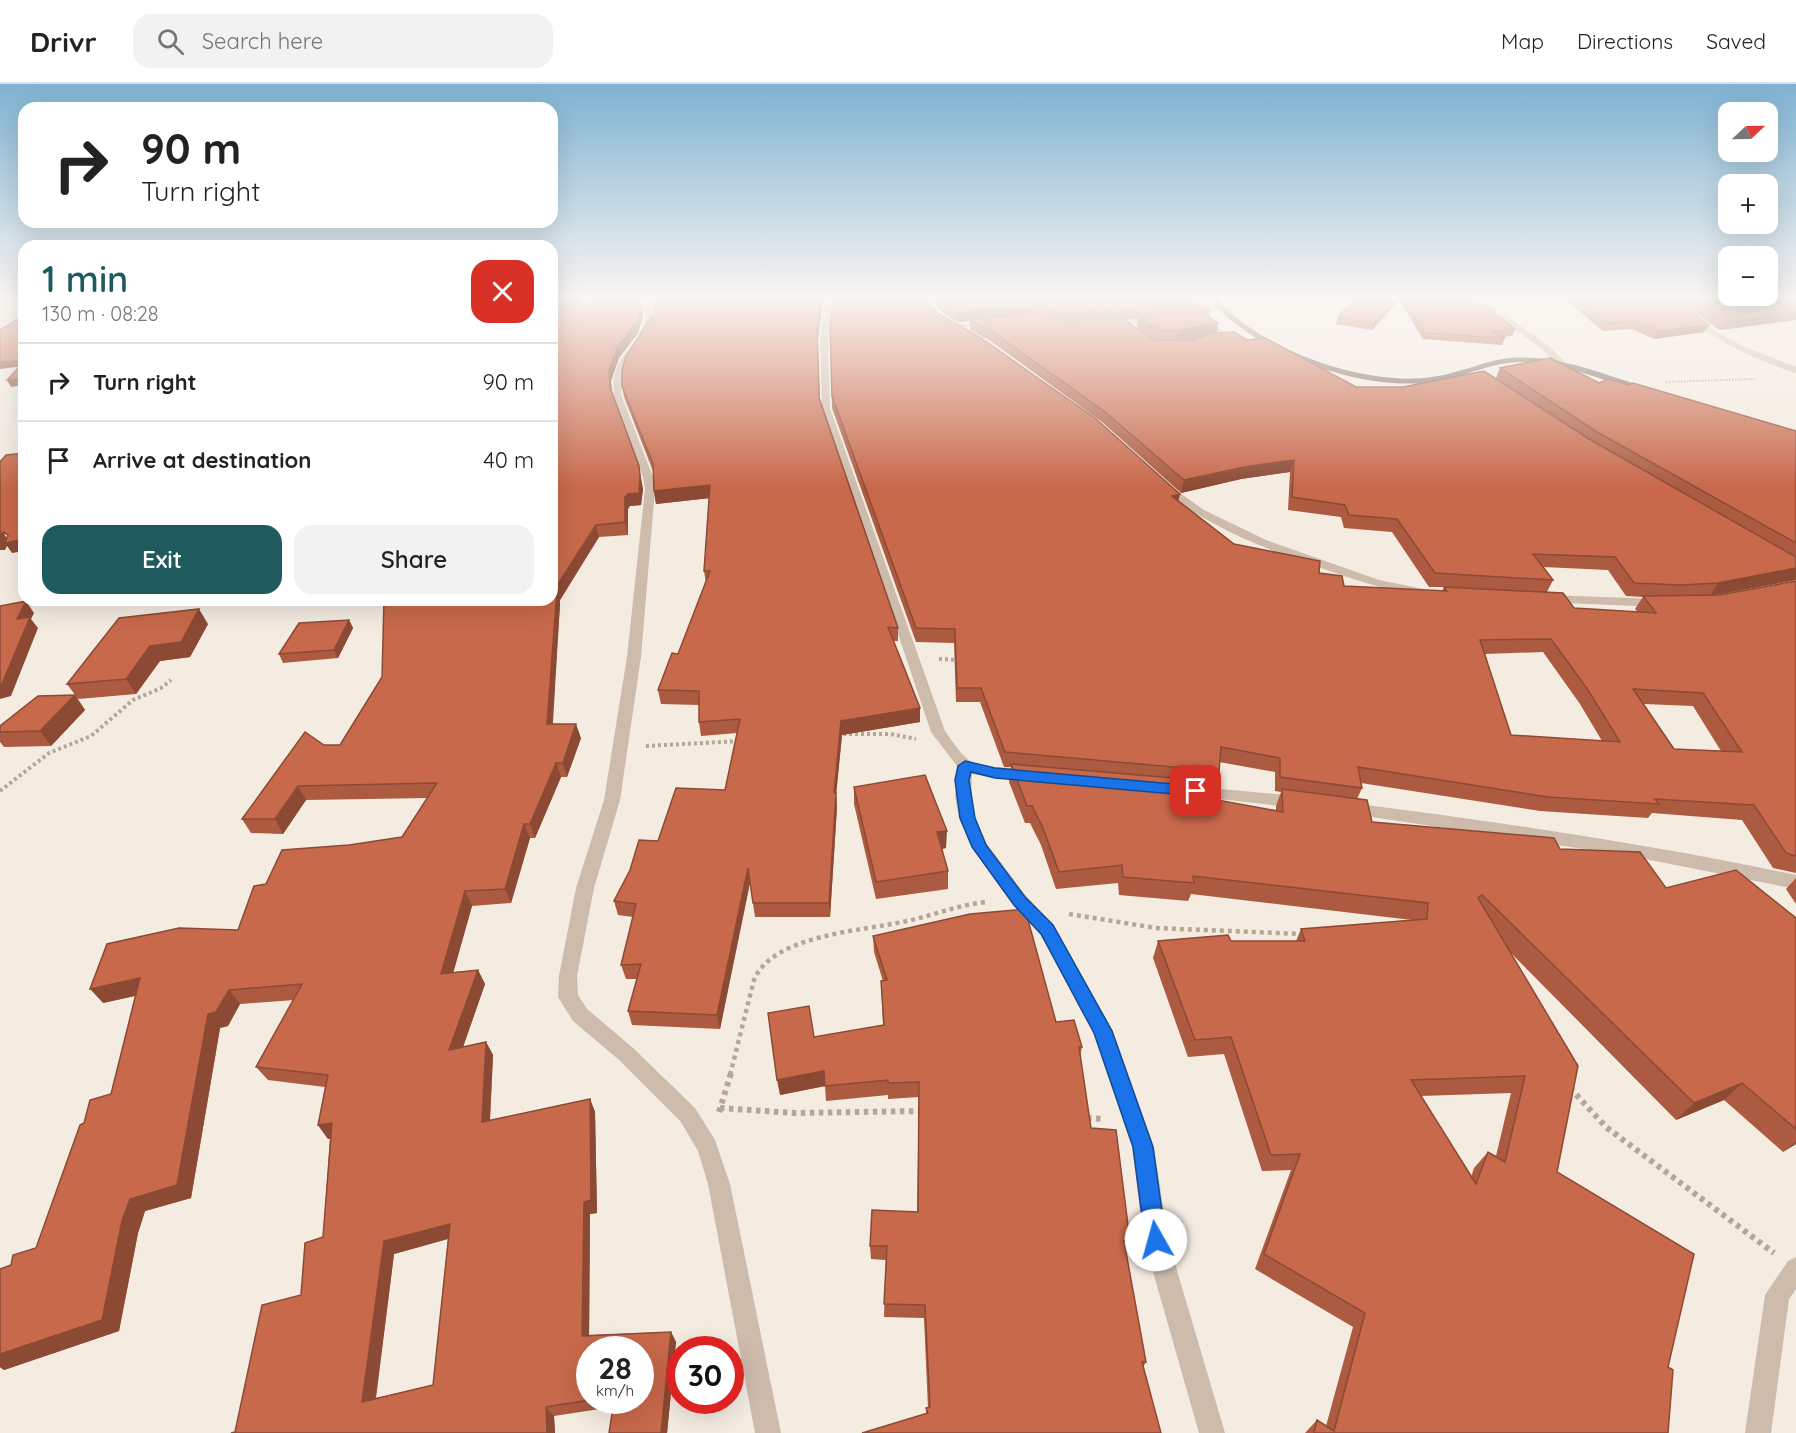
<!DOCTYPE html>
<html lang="en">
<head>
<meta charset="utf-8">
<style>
	:root { --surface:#fff; --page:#f2f2f2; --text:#222; --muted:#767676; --line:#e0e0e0; --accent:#1f5a5e }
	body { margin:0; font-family:Quicksand,sans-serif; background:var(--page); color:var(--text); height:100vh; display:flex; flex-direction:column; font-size:22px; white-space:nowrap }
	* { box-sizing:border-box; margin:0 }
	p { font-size:20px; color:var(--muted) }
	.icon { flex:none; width:33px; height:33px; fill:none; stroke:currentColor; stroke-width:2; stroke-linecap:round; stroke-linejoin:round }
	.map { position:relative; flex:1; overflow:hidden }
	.panel { position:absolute; left:18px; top:156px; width:540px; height:366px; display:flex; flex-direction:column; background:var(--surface); border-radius:18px; box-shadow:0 6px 24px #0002 }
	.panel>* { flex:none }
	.guide { position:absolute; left:18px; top:18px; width:540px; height:126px; border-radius:18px; box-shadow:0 6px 24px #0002; background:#fff; color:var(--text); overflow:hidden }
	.needle { width:39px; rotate:68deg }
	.fabs { position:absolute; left:1718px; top:18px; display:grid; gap:12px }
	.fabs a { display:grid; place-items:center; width:60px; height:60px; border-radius:12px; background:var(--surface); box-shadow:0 6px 24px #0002; font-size:30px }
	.speed { position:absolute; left:576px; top:1252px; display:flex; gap:12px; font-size:30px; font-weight:700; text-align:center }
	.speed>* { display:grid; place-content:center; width:78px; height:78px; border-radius:50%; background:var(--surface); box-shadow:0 6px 24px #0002; line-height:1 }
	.speed small { font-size:15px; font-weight:400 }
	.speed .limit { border:9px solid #d22; background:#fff; color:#111 }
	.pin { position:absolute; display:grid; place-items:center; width:51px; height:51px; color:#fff; margin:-26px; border-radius:12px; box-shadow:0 3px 9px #0006 }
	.me { position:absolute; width:66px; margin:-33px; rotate:353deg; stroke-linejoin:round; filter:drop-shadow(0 0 4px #0008) }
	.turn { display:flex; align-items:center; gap:21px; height:126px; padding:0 24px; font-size:27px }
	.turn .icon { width:78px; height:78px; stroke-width:2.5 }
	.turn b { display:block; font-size:42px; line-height:51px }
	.round { display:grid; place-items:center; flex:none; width:63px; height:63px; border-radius:18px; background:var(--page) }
	.overview { display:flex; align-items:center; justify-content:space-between; height:102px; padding:0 24px }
	h1 { font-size:36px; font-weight:600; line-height:45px; color:var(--accent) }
	.action { display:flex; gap:12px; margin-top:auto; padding:12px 24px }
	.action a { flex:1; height:69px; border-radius:18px; background:var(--accent); color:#fff; font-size:24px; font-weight:600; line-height:69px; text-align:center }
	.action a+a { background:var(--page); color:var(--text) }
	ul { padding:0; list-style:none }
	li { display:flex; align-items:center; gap:18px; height:78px; padding:0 24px; border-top:2px solid var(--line) }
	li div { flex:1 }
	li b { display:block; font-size:22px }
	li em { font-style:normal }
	header { display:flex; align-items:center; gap:36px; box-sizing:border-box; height:84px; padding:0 30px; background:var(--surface); border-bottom:2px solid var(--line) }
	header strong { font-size:28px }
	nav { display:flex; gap:33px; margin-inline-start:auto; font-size:21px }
	.search { width:420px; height:54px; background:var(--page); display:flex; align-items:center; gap:15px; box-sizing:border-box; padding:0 21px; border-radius:18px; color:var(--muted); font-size:22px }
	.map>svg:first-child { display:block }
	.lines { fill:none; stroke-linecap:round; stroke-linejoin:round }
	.path-far3 { stroke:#b9a596; stroke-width:2; stroke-dasharray:1.5 1.5; stroke-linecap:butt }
	.path-far2 { stroke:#b9a596; stroke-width:4; stroke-dasharray:3 3; stroke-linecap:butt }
	.path-far1 { stroke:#b9a596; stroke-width:4.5; stroke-dasharray:4 4; stroke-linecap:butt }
	.path { stroke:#b9a596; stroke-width:6; stroke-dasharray:4.5 4.5; stroke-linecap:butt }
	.minor { fill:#cdbbac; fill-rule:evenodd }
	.major { fill:#7d675c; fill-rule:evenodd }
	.wall { fill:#ac5a40; fill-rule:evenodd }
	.shaded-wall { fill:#8c4a34 }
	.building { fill:#c8694b; stroke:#8c4a34; stroke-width:1.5; fill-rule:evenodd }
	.route { fill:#1a73e8; stroke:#114b97; stroke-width:1.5 }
</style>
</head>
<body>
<header>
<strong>Drivr</strong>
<div class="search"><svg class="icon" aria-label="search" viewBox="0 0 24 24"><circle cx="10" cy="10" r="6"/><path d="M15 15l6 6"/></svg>Search here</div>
<nav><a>Map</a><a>Directions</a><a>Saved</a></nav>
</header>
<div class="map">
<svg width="1796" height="1349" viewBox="0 0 1796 1349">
	<rect width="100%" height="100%" fill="#f4ebe1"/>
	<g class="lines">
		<!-- path-far3 -->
		<path class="path-far3" d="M1666 298 1754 295"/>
		<!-- path-far2 -->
		<path class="path-far2" d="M939 575 958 576
			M843 650H890L916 655
			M646 662 740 657
			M0 707 49 669 91 652 133 616 161 604 171 596"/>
		<!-- path-far1 -->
		<path class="path-far1" d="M1069 830 1156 844 1303 850
			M730 991 754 896C773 850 864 847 907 837 935 831 960 820 988 818"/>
		<!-- path -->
		<path class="path" d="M1570 1004 1606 1043 1774 1169
			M720 1024 794 1029 924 1027
			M719 1028 731 989
			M1087 1034 1103 1035"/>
		<!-- minor -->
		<path class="minor" d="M593 214H603L579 226 552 229V225L575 222Z
			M643 214H650C665 259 615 262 622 313L653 393 655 405 641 573 620 716 594 804 577 892 578 911 587 925 632 963 695 1024 715 1056 730 1100 781 1349H755L708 1100 698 1067 681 1038 618 975 573 937 558 913 559 892 576 804 604 716 627 573 645 405 643 393 614 313C607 262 657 259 643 214Z
			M825 214H832L828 255 830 324 945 647C953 658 961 672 973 679 987 687 1027 679 1036 692L1028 697 972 690 971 713 975 734 987 760 1026 812 1053 841 1113 947 1154 1063 1168 1156 1225 1349H1199L1144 1156 1132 1063 1094 949 1041 851 1014 822 972 763 959 734 955 713 957 682 931 648 822 324 820 255Z
			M1486 214H1493L1491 221 1548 261 1567 280V284H1561L1542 265 1485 224 1483 218Z
			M1663 214H1671L1719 249 1743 262 1796 283V289C1747 274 1701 248 1663 214Z
			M1159 235H1162V239L1108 242 1104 240 1108 238Z
			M1198 235 1235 252 1236 254 1229 256 1195 239V235Z
			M989 238H992V242L956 244 952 242 956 240Z
			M1164 398 1204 426 1266 456 1379 496 1428 506 1430 509 1424 513C1388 507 1353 495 1318 483 1261 463 1207 443 1160 403L1159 401Z
			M1547 511 1658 515 1664 519 1658 523 1543 518V512Z
			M1199 703 1297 712 1303 714 1305 718 1303 722 1297 724 1193 712 1191 708 1193 704Z
			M1351 719C1500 738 1649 760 1796 791V805L1630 772 1345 729 1343 725 1345 721Z
			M1796 1173V1205L1789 1215 1771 1349H1745L1765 1211 1788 1177Z"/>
		<!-- major -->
		<path class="major" d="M1209 214H1216C1261 266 1364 303 1432 293 1456 290 1479 279 1503 275 1543 269 1585 283 1623 296 1632 299 1645 301 1652 307L1648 310C1607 298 1568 280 1525 278 1492 277 1463 294 1432 298 1363 308 1252 269 1209 214Z"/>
	</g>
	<!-- wall -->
	<path class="wall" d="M552 214H642L643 232 638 249 619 274 611 297 612 308 643 405 641 421 630 422 628 425V451L599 453 560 516V520L552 640 581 654 567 693H561L535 754H530L511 819 472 822 453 888 478 886 485 900 463 963 486 958 493 971 490 1037 590 1015 595 1028 597 1129 590 1130 589 1251 671 1248 676 1258 667 1349H609L613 1323 554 1332 555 1349H231L235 1348 301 1211 323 1153 330 1054 328 1055 318 1041 325 1003 268 996 256 983 294 916 240 920 228 942 220 944 191 1114 145 1127 138 1149 119 1247 4 1286 0 1283V1185L11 1181 36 1164 84 1039 111 1010 135 912 103 919 238 846 266 800 349 761 402 753 427 714 306 716 283 750 251 749 242 735 324 661H340L382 593ZM586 215 588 222H572ZM448 1155 433 1301 376 1314 394 1170ZM590 1266 640 1317H590Z
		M652 214H823L818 255 820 314 898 544V557H893L920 638 842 651 836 709 837 723 830 833H755L750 799 720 945 632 941 628 927 637 895H626L621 881 633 833 618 831 614 817 658 757 725 706 737 649 701 652 699 638V621L661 620 658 606 678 570 706 499 704 487 709 414 656 420 654 407 653 387 624 313 622 302 654 229V221Z
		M930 214H1191L1211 225 1209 234 1218 239 1216 249 1247 256 1356 303H1403L1496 294 1500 284 1599 299 1796 347V496L1714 511H1719L1796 497V789L1773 784 1742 736 1652 729 1648 734 1540 727 1361 699 1362 704 1357 715 1372 738 1560 765 1666 804 1796 834V1060L1783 1068 1724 1016 1676 1036 1509 867 1557 1088 1668 1283V1349H1305L1317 1336 1326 1342 1353 1243 1255 1185 1291 1086 1262 1087 1224 970 1188 973 1153 874 1158 857H1296L1301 845 1412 836 1191 810 1188 817 1119 811 1118 799 1056 805 1041 761 1030 739H1025L1009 698 1011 683H1004L980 618H956L954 559 916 558 832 324 830 245 936 228 1234 460 1319 489 1344 502 1442 507 1444 503H1429L1392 448 1344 444 1341 433 1288 426 1290 388 1241 395 1181 409 1102 338 989 256 970 246V237L957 238 944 230ZM1138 235 1137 244 1123 236ZM1543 483 1608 486 1626 512 1643 513 1635 525 1638 528 1574 524 1547 508 1553 496ZM1543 568 1580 620 1602 657 1511 651 1485 570ZM1644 620 1693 622 1721 667 1674 665ZM1219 678 1275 688V707L1281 708 1276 722V727L1217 716 1215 698 1219 687ZM1511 1009 1496 1072 1488 1068 1474 1084 1471 1093 1421 1012Z
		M1355 214H1474L1515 245 1512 252 1503 253 1505 254 1502 261 1423 255 1399 216 1372 246 1336 240 1338 233Z
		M1563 214H1673L1709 241 1704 248 1654 255 1632 245 1603 247Z
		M1676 214H1796V236L1719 246Z
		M349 536 353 544 338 574 283 579 279 570Z
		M208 540 190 573 160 577 136 610 78 615 67 600Z
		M75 611 85 626 51 662 4 663 0 658V642Z
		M854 703 946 764 942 765 948 787V805L876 815 854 720Z
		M1796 794V820L1786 805Z
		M873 852 1056 938 1082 963 1080 972 1091 1044 1130 1157 1126 1167 1146 1278 1143 1283 926 1330V1324H928L924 1234 884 1233 886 1176 871 1175 870 1162 917 1128 919 1013 888 1015V1011L826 1017 825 1002 780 1011 814 953 883 941 881 897H883L874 868Z"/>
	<!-- shaded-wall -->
	<path class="shaded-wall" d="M566 214H586V215L569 224 556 227 554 217Z
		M821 214H823L818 255 817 245Z
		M1397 214H1400L1372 246 1374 239Z
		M642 222 643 232 638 249 619 274 611 297 612 314 610 303 609 287 617 263Z
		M1032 222 1031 232 970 236V237L957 238V228Z
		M1796 229V236L1719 246 1723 238Z
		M1218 239 1216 251 1177 258 1180 246Z
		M1709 241 1704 248 1654 255 1658 247Z
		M24 276V282L0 285V278Z
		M24 294V301L11 303 7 296Z
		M1294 376 1290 388 1241 395 1181 409 1184 396 1244 383Z
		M639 382 643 405 641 421 630 422 628 425V451L625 438V413Z
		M710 401 711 414 656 420 654 407Z
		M1180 410 1177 423 1172 412Z
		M596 441 599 453 560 516V520L552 654 547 640 554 506Z
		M3 448 9 458 24 455V467L12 469 7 462 5 466H0V452Z
		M1796 484V496L1710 512 1718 499Z
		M26 517 34 529 31 535 38 544 11 612 0 615V600L17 535Z
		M199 525 208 540 190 573 160 577 136 610 126 595 150 562Z
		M349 536 353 544 338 574 334 566Z
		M75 611 85 626 51 662 40 647Z
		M920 624V638L842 651 835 723 834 709 841 637Z
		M576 640 581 654 567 693 563 679Z
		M556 679 561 693 535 754 530 740Z
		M298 702 306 716 283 750 275 735Z
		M836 709 837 723 830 833 829 819Z
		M524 740 530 754 511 819 505 805Z
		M947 747 946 764 936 766 937 748Z
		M748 784 750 798 720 945 717 931Z
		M465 807 472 822 449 904 441 890Z
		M478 886 485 900 457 980 449 966Z
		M140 894 152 908 103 919 90 905Z
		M229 906 240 920 228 942 220 944 191 1114 145 1127 138 1149 119 1247 4 1286 0 1283V1265L122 1137 130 1115 208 930Z
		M486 958 493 971 489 1052 482 1038Z
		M824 987 825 1002 780 1011 777 996Z
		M1742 999 1724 1016 1676 1036 1694 1019Z
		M590 1015 595 1028 597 1129 590 1130 589 1263 582 1252 584 1118Z
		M332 1039 342 1052 328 1055 318 1041Z
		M1796 1058V1060L1783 1068Z
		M450 1140 458 1152 394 1170 374 1327 362 1318 384 1157Z
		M671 1248 676 1258 667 1349H661Z
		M546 1323 554 1332 555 1349H547Z"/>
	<!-- building -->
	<path class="building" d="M552 214H566L554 217 560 222H642L636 239 617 263 609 287 610 303 639 382 640 393 639 409 628 410 625 413V438L596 441 554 506H557L547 640H576L563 679H556L530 740H524L505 805 465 807 441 890 478 886 449 966 486 958 482 1038 590 1015 591 1116 584 1118 582 1252 671 1248 661 1349H609L614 1317H640V1266H590V1316L546 1323 547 1349H231L235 1348 262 1221 301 1211 305 1159 323 1153 332 1039 318 1041 328 991 256 983 302 900 229 906 216 928 208 930 177 1101 130 1115 122 1137 102 1236 0 1270V1185L11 1181 13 1171 36 1164 80 1041 84 1039 90 1016 111 1010 140 894 90 905 107 860 179 844 238 846 254 802 266 800 282 766 349 761 402 753 437 699 298 702 275 735H242L305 648 324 661H340L382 593 384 516H552ZM450 1140 433 1301 362 1318 384 1157Z
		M654 214H821L817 245 819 314 898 544 888 543 920 624 841 637 834 709H836L829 819H753L748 784 717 931 628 927 641 880 621 881 636 820 614 817 630 786 639 756 658 757 676 704 725 706 740 635 699 638V607L658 606 672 569 678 570 710 487H704L710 401 654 407 653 380 622 302V287L625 274 654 229Z
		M833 214H926L936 228 981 254 1095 334 1180 410 1172 412 1234 460 1320 477 1319 489 1342 492 1344 502 1447 507 1444 503 1563 509 1574 524 1656 529 1643 512 1719 511 1796 497V772L1786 769 1754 721 1655 715 1659 720 1548 713 1358 683 1362 704 1280 693V674L1221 663 1219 687 1005 668 981 604H957L955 545 916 544 832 312 830 245ZM1551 555 1588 606 1620 658 1511 651 1480 556ZM1633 605 1703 609 1742 668 1674 665Z
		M939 214H1191L1211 225 1193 223 1068 228 1032 222 957 228 945 221Z
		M1355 214H1397L1374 239 1338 233Z
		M1404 214H1474L1515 245 1492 247 1505 254 1425 249Z
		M1576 214H1673L1709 241 1658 247 1636 237 1606 239Z
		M1690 214H1796V229L1723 238Z
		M1193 229 1205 231 1218 239 1180 246 1163 247 1153 243 1139 233Z
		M1032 230 1068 236 1121 234 1154 256H1192L1213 249 1234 248 1247 256 1265 254 1356 303H1403L1484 287 1589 355 1796 473V484L1718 499 1681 501 1634 499 1615 473 1533 470 1553 496 1435 489 1397 435 1349 431 1345 421 1292 413 1294 376 1244 383 1184 396 1104 327 990 246 970 236Z
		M18 235H24V276L0 278V246Z
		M1550 274 1599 299 1608 295 1629 301 1633 299 1796 347V459L1597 348 1500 284Z
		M24 278V294L7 296Z
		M24 369V455L5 459 8 451 3 448 0 452V378L6 371Z
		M26 517 17 535 30 533 2 600H0V522Z
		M199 525 181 558 150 562 126 595 67 600 119 534Z
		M349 536 334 566 279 570 299 539Z
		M75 611 40 647 0 648V642L38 612Z
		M1011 680 1219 698 1217 716 1283 728 1282 705 1367 716 1372 738 1554 754 1560 765 1640 768 1666 804 1736 786 1796 834V1045L1742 999 1694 1019 1482 811 1478 814 1578 982 1557 1088 1694 1170 1668 1283 1673 1286 1668 1349H1314L1317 1336 1334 1347 1365 1229 1264 1170 1300 1070 1271 1071 1231 953 1195 956 1158 857 1228 851 1231 857H1305L1301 845 1427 835 1428 819 1193 792 1194 799 1123 793 1122 781 1059 788 1043 744 1032 722H1027ZM1525 992 1505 1078 1488 1068 1476 1100 1411 996Z
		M925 691 947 747 937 748 948 787 876 798 854 703Z
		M1025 825 1056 938 1074 936 1082 963H1079L1091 1044 1116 1046 1130 1157H1124L1146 1278H1142L1161 1349H862L928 1329 926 1324 930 1323 925 1221 884 1220 887 1162H870L872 1126 918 1128 919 998 888 999V996L825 1002 824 987 777 996 768 929 809 922 814 953 884 941 881 897 887 896 873 852 970 830Z"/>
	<!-- sky -->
	<linearGradient id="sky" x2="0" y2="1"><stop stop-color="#7eb2d2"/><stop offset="0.53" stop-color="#faf6f2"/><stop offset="1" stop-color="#faf6f2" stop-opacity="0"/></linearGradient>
	<rect width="1796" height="403" fill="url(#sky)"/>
	<!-- route -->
	<path class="route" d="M965 677 995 684 1196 702 1203 707 1196 712 995 694 971 688 969 696 975 734 986 761 1025 813 1053 841 1112 947 1153 1063 1166 1156 1163 1164 1156 1167 1148 1164 1145 1156 1133 1063 1094 949 1041 850 1014 821 972 763 960 734 955 696 958 682Z"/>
</svg>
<div class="fabs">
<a><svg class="needle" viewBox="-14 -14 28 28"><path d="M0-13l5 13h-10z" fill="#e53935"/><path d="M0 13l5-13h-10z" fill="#767676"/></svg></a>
<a>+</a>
<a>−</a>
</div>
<div class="speed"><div>28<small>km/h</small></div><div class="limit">30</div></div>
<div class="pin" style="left:1196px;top:707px;background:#d93025"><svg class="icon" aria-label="arrive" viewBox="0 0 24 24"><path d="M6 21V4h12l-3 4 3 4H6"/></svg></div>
<svg class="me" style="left:1156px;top:1156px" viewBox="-20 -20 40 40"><circle r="19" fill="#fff"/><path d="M0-13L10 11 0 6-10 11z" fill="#1a73e8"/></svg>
<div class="guide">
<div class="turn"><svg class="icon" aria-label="right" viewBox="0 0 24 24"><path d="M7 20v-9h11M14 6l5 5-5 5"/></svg><div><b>90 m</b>Turn right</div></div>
</div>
<section class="panel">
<div class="overview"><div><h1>1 min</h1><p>130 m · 08:28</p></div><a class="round" style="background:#d93025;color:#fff"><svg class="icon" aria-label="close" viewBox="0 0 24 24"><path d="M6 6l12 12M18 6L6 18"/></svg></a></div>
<ul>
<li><svg class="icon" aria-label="right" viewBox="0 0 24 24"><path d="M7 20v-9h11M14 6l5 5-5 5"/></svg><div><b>Turn right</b></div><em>90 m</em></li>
<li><svg class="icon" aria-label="arrive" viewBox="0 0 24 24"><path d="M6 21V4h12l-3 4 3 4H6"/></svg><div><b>Arrive at destination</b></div><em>40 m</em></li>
</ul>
<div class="action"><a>Exit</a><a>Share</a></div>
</section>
</div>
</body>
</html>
